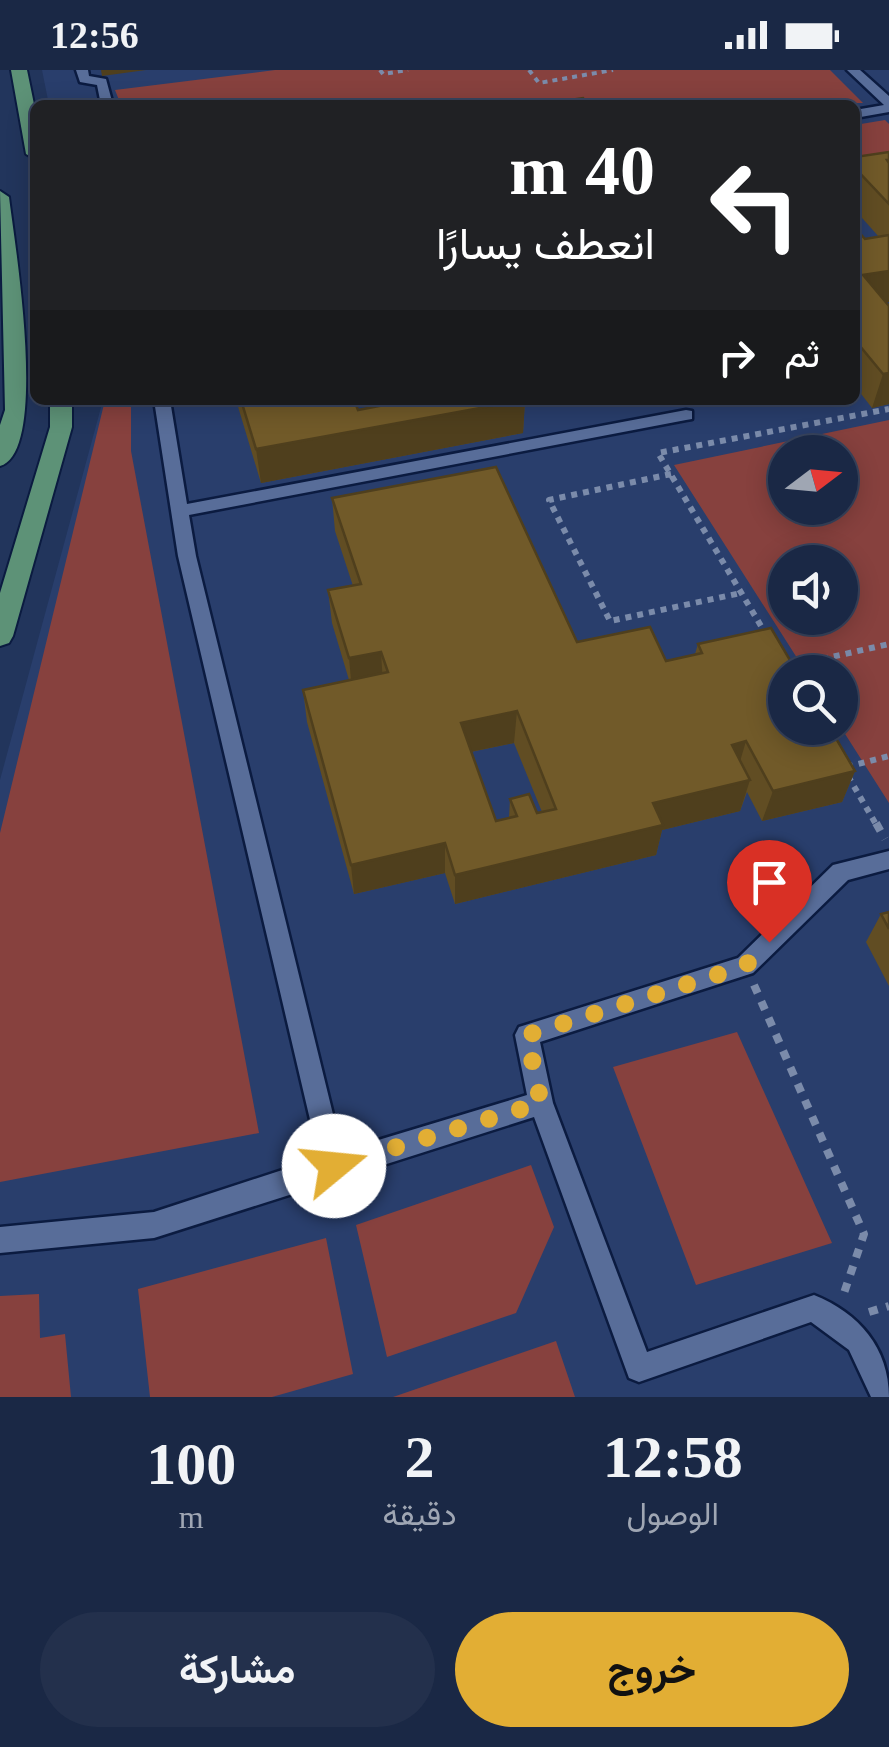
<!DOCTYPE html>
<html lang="ar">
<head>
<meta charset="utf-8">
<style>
	:root { --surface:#1a2845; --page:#23304c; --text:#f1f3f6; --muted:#9fa6b3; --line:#38445e; --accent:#e2ae34 }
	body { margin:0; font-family:"Times New Roman",Vazirmatn,serif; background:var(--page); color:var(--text); direction:rtl; height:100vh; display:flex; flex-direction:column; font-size:38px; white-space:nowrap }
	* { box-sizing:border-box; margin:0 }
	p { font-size:32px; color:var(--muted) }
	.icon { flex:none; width:55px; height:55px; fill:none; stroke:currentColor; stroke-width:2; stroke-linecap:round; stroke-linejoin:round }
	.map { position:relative; height:1327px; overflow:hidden; direction:ltr }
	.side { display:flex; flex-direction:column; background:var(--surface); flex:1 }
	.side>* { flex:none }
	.top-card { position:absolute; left:30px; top:30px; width:830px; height:305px; border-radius:15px; box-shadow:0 5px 25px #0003,0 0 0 2px var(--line); direction:rtl; background:#202124; color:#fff; overflow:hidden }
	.needle { width:65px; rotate:74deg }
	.fabs { position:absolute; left:768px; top:365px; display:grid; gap:20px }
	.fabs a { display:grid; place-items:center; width:90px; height:90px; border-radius:50%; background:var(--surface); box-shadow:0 5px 25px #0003,0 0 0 2px var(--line); font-size:50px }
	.pin { position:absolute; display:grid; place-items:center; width:85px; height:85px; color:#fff; margin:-102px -42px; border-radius:50% 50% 50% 0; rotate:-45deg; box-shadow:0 0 10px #0007 }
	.pin .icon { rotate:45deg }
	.me { position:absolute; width:110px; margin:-55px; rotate:73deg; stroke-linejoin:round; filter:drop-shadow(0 0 8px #0008) }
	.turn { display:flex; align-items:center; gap:35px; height:210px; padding:0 40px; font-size:45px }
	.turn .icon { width:130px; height:130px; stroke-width:2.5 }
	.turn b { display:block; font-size:70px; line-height:85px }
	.then { display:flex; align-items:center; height:95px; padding:0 40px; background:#0003; gap:20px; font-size:38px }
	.eta { display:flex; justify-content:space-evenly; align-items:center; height:170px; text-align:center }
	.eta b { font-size:60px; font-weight:700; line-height:70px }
	.button { display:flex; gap:20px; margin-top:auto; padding:20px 40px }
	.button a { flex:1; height:115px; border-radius:60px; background:var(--accent); color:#111; font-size:40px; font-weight:700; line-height:115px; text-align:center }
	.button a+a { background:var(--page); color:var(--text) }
	.status { display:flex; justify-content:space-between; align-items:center; height:70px; padding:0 50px; background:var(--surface); direction:ltr }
	.status svg { height:28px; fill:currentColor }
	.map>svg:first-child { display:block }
	.built { fill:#293e6c; fill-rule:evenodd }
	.green { fill:#87413e; fill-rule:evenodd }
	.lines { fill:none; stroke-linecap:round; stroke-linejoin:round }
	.pedestrian-casing { stroke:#0b1b40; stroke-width:5 }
	.primary-casing { stroke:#0b1b40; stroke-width:4 }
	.path-far2 { stroke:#7b8baa; stroke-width:4; stroke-dasharray:5 5; stroke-linecap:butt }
	.path-far1 { stroke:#7b8baa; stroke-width:6; stroke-dasharray:6 6; stroke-linecap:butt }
	.path { stroke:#7b8baa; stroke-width:8; stroke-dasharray:9 9; stroke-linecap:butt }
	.pedestrian { fill:#586d99; fill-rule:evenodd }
	.primary { fill:#5d9277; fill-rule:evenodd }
	.wall { fill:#614d23; fill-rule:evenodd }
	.shaded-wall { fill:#4f3f1d }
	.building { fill:#715a29; stroke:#4f3f1d; stroke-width:2.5; fill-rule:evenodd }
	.route { stroke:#e2ae34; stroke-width:18; stroke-dasharray:0 32.4 }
</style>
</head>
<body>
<div class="status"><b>12:56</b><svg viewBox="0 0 49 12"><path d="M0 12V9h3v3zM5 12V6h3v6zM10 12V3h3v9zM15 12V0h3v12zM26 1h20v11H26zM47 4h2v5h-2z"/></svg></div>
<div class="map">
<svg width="889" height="1327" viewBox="0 0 889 1327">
	<rect width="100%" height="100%" fill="#22355c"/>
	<!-- built -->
	<path class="built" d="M42 0H889V1327H0V710L103 330H855V35H49ZM785 382H840V438H785ZM785 492H840V548H785ZM785 602H840V658H785Z"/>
	<!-- green -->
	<path class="green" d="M275 0H830L863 33 121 35 115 20Z
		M885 50 889 54V110L855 116V55Z
		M105 330H131V381L259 1063 0 1112V763Z
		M889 350V733L840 656V602H806L674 395ZM785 382H840V438H785ZM785 492H840V548H785Z
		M737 962 832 1173 696 1215 613 997Z
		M531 1095 554 1157 516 1243 387 1287 356 1155Z
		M326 1168 353 1304 272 1327H150L138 1219Z
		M39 1224 40 1268 65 1264 71 1327H0V1226Z
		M556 1271 575 1327H393Z"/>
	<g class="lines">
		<!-- pedestrian casing -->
		<g class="pedestrian-casing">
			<path id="pedestrian" d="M76 0H88L89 6 106 9 113 35H101L97 15 80 12Z
				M847 0H860L889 26V42L855 48V40L884 35Z
				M154 330H170L187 434 686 340 692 341V349L686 350 189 445 196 486 342 1081 527 1025 515 965 519 957 738 888 833 795 889 781V799L848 810 753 903 540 972 553 1033 647 1282 814 1225C859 1243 889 1278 889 1327H871L849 1280 811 1252 639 1312 629 1308 534 1047 154 1168 0 1183V1157L154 1142 319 1088 178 486Z"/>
		</g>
		<!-- primary casing -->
		<g class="primary-casing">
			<path id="primary" d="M11 0H27L35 39V89L26 84Z
				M0 121 9 127C14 169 50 382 0 396V355L5 340Z
				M50 330H72V357L13 566 9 573 0 576V523L50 357Z"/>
		</g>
		<!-- path-far2 -->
		<path class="path-far2" d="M380 0 383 4 408 0
			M529 0 539 13 613 0"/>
		<!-- path-far1 -->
		<path class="path-far1" d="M671 404 549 430 610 551 741 523
			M767 566 658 383 889 339
			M787 597 889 574
			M847 697 889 686
			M848 706 877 756"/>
		<!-- path -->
		<path class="path" d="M876 753 885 769
			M754 915 864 1164 843 1226
			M869 1242 889 1236"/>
		<!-- pedestrian -->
		<use href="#pedestrian" class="pedestrian"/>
		<!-- primary -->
		<use href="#primary" class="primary"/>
	</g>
	<!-- wall -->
	<path class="wall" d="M889 82V232H886L889 334 872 338 855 316V158L865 169 879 167 855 140V87Z
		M236 330H354L358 340 402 331V330H525L523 363 261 413Z
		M332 428 577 572 666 591 695 584 698 574 855 701 842 732 762 751 747 722 740 741 662 760 656 785 455 834 445 803 354 824 307 652 303 620 349 610 332 553 328 520 353 516 335 461ZM514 673 542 742 537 743 510 729 509 748 496 751 471 682Z
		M889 842V916L866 872 881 844Z"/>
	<!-- shaded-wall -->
	<path class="shaded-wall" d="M101 0H146L102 6Z
		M889 201V232L855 238 863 205Z
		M889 303V334L872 338 883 304Z
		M525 330 523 363 261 413 256 379Z
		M381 582 383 614 352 620 349 588Z
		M517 641 514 673 460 684 461 653Z
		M746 671 737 702 732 675Z
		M855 701 842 732 762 751 773 721Z
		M750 710 740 741 662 760 656 785 455 834V805L653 733Z
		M445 773V803L354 824 351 795Z"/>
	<!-- building -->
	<path class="building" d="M583 28 588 35H536Z
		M889 82V90H887L889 93V134L855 98V87Z
		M855 158 865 169 889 165V201L863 205 889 236V303L883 304 855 270Z
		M241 330H354L358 340 410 330H524L256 379Z
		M496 397 577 572 650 557 666 591 702 583 698 574 771 558 797 602H785V658H830L855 701 773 721 746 671 732 675 750 710 653 733 663 755 455 805 445 773 351 795 303 620 388 602 381 582 349 588 328 520 361 514 332 428ZM517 641 556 739 537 743 529 724 510 729 517 746 496 751 461 653Z
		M889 842V859L881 844Z"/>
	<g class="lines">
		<!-- route -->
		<path class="route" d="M334 1096 541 1033 527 965 745 896 769 872"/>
	</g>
</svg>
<div class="fabs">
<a><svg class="needle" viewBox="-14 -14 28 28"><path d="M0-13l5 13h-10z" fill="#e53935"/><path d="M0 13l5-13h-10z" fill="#9fa6b3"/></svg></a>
<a><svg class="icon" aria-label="sound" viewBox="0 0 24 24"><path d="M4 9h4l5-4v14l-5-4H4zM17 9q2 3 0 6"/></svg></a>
<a><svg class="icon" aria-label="search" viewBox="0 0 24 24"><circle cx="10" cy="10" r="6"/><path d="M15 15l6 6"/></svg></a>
</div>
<div class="pin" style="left:769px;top:872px;background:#d93025"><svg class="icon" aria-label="arrive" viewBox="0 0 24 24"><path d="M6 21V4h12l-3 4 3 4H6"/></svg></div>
<svg class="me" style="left:334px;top:1096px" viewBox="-20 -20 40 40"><circle r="19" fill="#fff"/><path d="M0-13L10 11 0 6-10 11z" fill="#e2ae34"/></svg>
<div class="top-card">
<div class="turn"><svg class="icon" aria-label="left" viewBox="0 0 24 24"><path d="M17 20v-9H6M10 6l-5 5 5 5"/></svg><div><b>40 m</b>انعطف يسارًا</div></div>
<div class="then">ثم<svg class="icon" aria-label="right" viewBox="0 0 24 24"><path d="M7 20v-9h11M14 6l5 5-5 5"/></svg></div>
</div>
</div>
<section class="side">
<div class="eta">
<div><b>12:58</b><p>الوصول</p></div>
<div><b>2</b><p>دقيقة</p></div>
<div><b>100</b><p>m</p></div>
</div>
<div class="button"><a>خروج</a><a>مشاركة</a></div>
</section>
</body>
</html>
